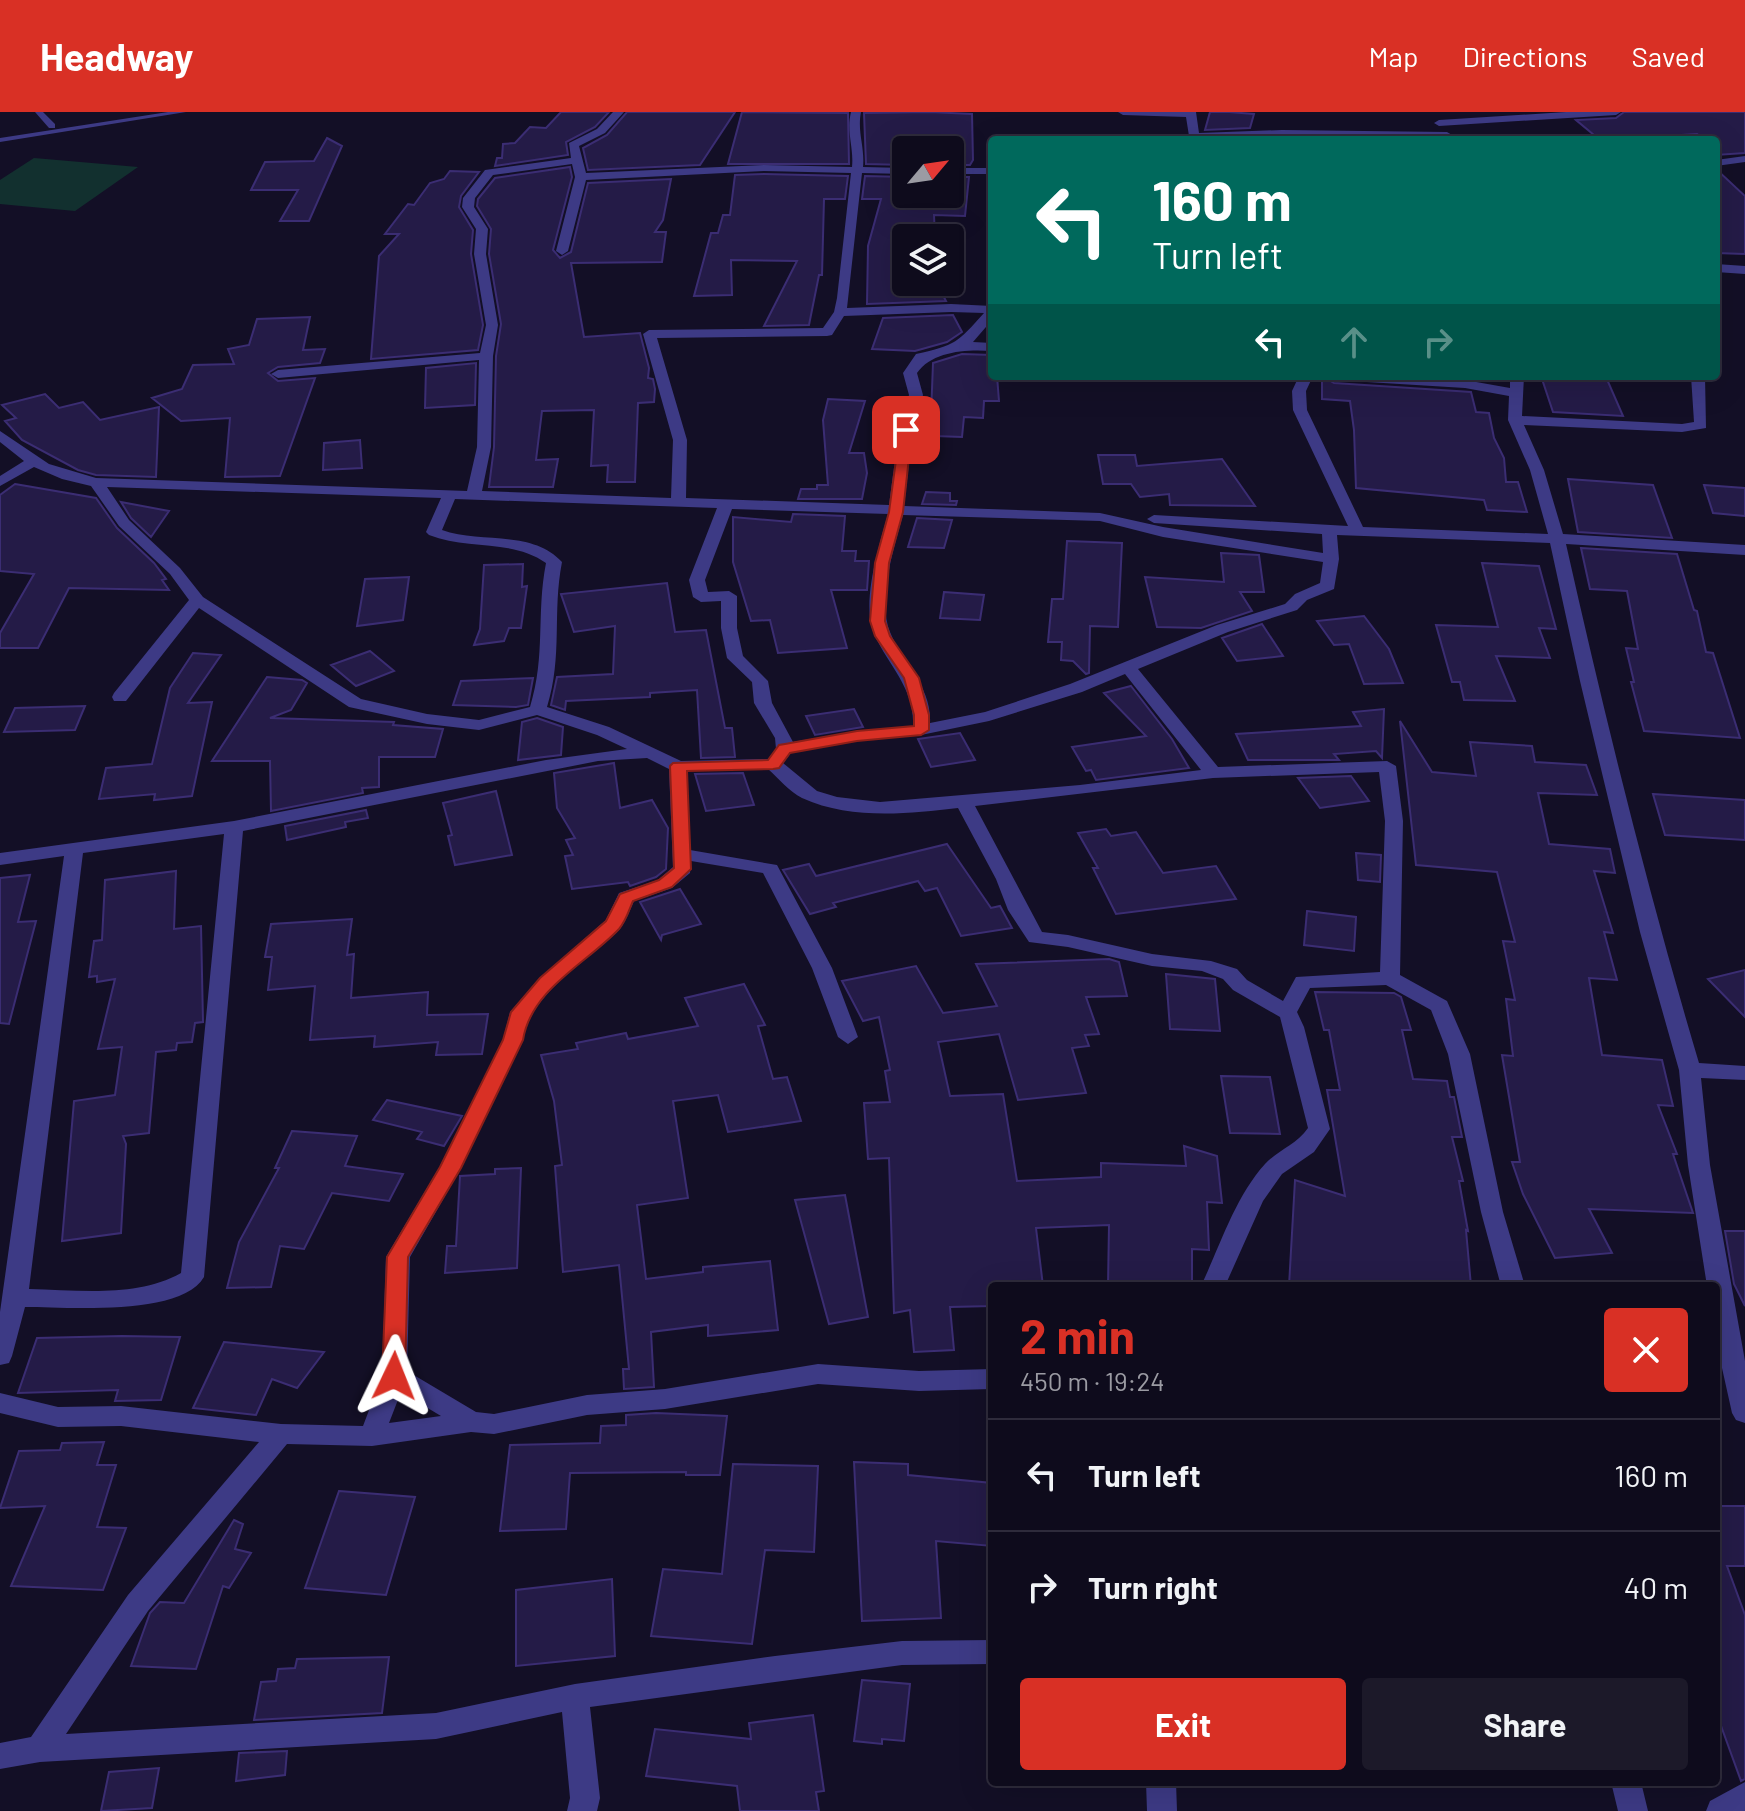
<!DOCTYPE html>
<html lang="en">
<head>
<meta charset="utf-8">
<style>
	:root { --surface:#0e0b1c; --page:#1c1929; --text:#f1f3f6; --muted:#9b9ba3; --line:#2e2b3b; --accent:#d93025 }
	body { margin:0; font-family:Barlow,sans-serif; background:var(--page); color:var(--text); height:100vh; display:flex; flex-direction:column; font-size:30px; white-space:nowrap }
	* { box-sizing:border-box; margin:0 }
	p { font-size:26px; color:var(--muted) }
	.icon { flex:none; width:44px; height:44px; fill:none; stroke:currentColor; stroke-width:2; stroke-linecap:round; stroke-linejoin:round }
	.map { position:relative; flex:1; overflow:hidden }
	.drawer { position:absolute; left:988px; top:1170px; width:732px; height:504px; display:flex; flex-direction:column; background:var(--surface); border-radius:8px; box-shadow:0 8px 32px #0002,0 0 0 2px var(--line) }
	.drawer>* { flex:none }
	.guide { position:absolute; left:988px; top:24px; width:732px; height:244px; border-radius:8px; box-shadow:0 8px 32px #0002,0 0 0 2px var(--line); background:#00695c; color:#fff; overflow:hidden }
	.needle { width:52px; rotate:61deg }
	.tools { position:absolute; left:892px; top:24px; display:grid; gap:16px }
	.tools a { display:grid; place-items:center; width:72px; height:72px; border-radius:8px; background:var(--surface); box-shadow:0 8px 32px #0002,0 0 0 2px var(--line); font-size:40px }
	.pin { position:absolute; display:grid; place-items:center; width:68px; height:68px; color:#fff; margin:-34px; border-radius:16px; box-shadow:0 4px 12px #0006 }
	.me { position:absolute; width:88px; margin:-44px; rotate:2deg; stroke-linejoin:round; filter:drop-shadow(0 0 6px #0008) }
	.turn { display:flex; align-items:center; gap:28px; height:168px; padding:0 32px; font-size:36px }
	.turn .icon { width:104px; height:104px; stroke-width:2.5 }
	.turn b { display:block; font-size:56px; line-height:68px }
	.lanes { display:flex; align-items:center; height:76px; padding:0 32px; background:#0003; justify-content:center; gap:40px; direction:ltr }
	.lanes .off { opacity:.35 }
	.round { display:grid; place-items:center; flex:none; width:84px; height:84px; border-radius:8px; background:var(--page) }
	.overview { display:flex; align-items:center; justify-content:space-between; height:136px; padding:0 32px }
	h1 { font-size:48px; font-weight:700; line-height:60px; color:var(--accent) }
	.primary-button { display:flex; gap:16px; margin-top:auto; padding:16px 32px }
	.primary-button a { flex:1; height:92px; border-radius:8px; background:var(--accent); color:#fff; font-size:32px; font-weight:700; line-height:92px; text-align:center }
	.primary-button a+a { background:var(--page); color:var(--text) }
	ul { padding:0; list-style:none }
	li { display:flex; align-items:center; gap:24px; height:112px; padding:0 32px; border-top:2px solid var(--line) }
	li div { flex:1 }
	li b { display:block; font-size:30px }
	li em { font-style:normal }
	header { display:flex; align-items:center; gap:48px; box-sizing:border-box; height:112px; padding:0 40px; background:var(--accent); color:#fff }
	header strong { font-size:38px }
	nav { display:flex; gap:44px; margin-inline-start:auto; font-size:28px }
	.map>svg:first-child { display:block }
	.green { fill:#12302f }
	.building { fill:#241b47; stroke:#3b2d73; stroke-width:2 }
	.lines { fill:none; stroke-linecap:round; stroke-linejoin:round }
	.lane { fill:#3d3a85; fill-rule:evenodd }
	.street { fill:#3d3a85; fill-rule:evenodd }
	.route { fill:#d93025; stroke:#8d1f18; stroke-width:2 }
</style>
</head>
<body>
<header>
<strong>Headway</strong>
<nav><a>Map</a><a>Directions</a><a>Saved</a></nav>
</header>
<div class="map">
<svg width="1745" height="1699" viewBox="0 0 1745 1699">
	<rect width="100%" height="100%" fill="#130f26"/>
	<!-- green -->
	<path class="green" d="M34 46 138 55 75 99 0 92V68Z"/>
	<!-- building -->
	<path class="building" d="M561 0H609L595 15 566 30 568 43 495 54 497 46H502L503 32 515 31 530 15 546 16Z
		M627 0H735L700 53 588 58 583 36 607 23Z
		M742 0 848 1 849 52H728Z
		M930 0 972 2 973 48 970 53H950V38H906V53L866 52 864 1Z
		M1210 0H1229L1254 2 1250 16 1205 18Z
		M1624 0H1745V41L1716 43V28H1706L1697 22 1600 28 1576 8 1616 6Z
		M327 26 342 34 309 109H280L298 78H251L265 50 314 49Z
		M570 55 572 65 553 138 560 146 571 140 588 71 671 67 663 108 655 120H666L662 150 571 151 584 225 640 221 649 256 648 266 653 267 655 277 654 290 638 291 635 370H607L608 353 591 354 594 298 542 299 536 348 558 347 553 375H489L494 335 496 244 501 212 489 142 491 117 477 94 478 87 495 66Z
		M1716 57 1745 84V142L1716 141Z
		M450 59 479 60 461 84 459 95 473 118 471 142 483 213 478 238 371 247 379 144 399 122H385L408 92 414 93 430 71 444 67Z
		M764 62 848 64 845 87H824L822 163H819L809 213 764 214 797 149 731 148 732 183 694 184 711 121H718L723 103H730L735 63Z
		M865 64 906 65V82H950V65H969L965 104 934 103 935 126H906V170H936L946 189 867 192 868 134 881 87H862Z
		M953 203 962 220 947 230 915 239 872 237 883 206Z
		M310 205 303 238 325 237 320 251 278 255 268 261 278 269 315 266 280 364 225 365 230 306 181 309 152 286 182 277 193 253 234 252 228 237 249 233 257 207Z
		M962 242 992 243V264H997L999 289H984L983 306 964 305 962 325 935 324 938 305 931 304 933 251Z
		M476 251 475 293 425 296 426 256Z
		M1322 264 1334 271 1471 280 1476 300 1489 301 1494 326 1504 346 1506 370H1518L1527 400 1487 398 1484 388 1356 376 1354 318 1350 289 1322 287Z
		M1541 264 1606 265 1623 304 1553 300Z
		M45 282 59 296 83 290 100 308 159 295 156 365 96 363 78 358 22 328 5 309 16 306 2 293Z
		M828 287 865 289 849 341H864L867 361 862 387H798L801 377H817V373H828L823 308Z
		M360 328 362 356 323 358 324 331Z
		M1098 343H1135L1137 354 1222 347 1255 394 1170 393 1169 382 1140 385 1131 372H1103Z
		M1568 367 1653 373 1672 426 1578 420Z
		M15 372 96 386 117 416 154 451 166 467 162 468 169 478 69 476 38 536H0V521L34 462 0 459V383Z
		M1704 373 1745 376V404L1713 401Z
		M926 380 950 381V389H957L956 393 922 392Z
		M121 390 169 399 151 425 131 406Z
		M793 402 845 404 842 439H856L855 449H869L867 478H831L847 536 778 541 770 508 751 509 733 450V405L791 410Z
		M917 406 952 408 944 436 908 435Z
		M1067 429 1122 431 1118 515 1090 514 1089 561 1086 562 1073 549 1061 548 1062 530H1048L1052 487H1063Z
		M1581 436 1677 442 1694 498 1697 499 1706 540 1713 541 1740 626 1644 619 1631 570H1634L1626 536 1638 537 1627 479 1590 477Z
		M1221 441 1259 443 1264 480H1240L1252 499 1201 516 1157 515 1145 465 1224 470Z
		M1482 451 1539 454 1556 517 1539 516 1550 546 1496 544 1515 589 1464 588 1460 570H1452L1436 513 1498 515Z
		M523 452 522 475 527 474 521 516H509L504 529 474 533 480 517 484 453Z
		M409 465 403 508 357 514 365 467Z
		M667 471 675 520 706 518 725 616H732L735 645 701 646 697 578 650 581V585L566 589 565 598 551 593 557 565 613 562 615 514 574 520 561 482Z
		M944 480 984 483 980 508 940 506Z
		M1364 504 1389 537 1403 571 1364 572 1349 532 1334 533 1317 509Z
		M1262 512 1283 544 1237 549 1222 526Z
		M370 539 394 559 356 574 331 553Z
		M193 541 221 543 188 591 212 590 192 684 154 688 155 682 99 687 106 656 152 652 170 576Z
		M267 565 302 568 307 571 291 598 270 606 394 610 393 613 443 617 435 645H379V675L362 676 363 681 271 699 270 649H212Z
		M533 566 528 593 516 595 453 593 461 569Z
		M1131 574 1172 627 1189 656 1096 668 1091 658 1086 659 1072 635 1146 624 1104 581Z
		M85 594 75 618 4 620 15 596Z
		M854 597 863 615 815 623 806 604Z
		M1384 597 1382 646 1376 639 1334 642 1339 648H1248L1236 622 1361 614 1353 600Z
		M537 606 563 615 561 643 518 648 522 610Z
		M1400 609 1432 660 1476 664 1470 630 1532 634 1535 650 1586 653 1597 683 1538 681 1549 732 1610 737 1615 761 1594 759 1613 821 1604 820 1617 868 1589 866 1602 943 1662 948 1673 994 1658 993 1677 1042H1673L1693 1101 1589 1097 1612 1141 1555 1146 1523 1082 1512 1050H1520L1502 943 1513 944 1506 887 1515 888 1503 829 1515 830 1497 760 1416 753Z
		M960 621 975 648 931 655 918 627Z
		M614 651 620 696 652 688 668 716 666 757 656 765 630 774 628 770 572 777 565 744 573 743 566 728 575 726 557 696 554 661Z
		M743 661 754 693 706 699 695 662Z
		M1351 664 1369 689 1320 696 1298 666Z
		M496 679 512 743 455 753 448 724 452 723 443 691Z
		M1653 682 1745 688V728L1665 723Z
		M366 698 368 706 345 710 346 715 287 728 285 714Z
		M1106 717 1111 724 1136 720 1163 761 1216 754 1236 787 1116 802 1093 756H1098L1078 721Z
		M947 732 991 796 1000 794 1012 816 961 824 937 776 925 779 918 769 833 791 836 795 810 802 783 758 809 752 816 764Z
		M1356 741 1381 743 1380 770 1358 768Z
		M176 759 174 817 201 814 203 910 195 911 192 930 177 931 176 938 156 940 149 1021 123 1024 126 1032 121 1121 62 1129 74 989 115 983 122 935 98 937 115 867 97 870V864L89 865 94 829 102 828 105 768Z
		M30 763 18 810 36 809 9 912 0 911V766Z
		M680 777 701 812 662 823 661 828 640 790Z
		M1307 799 1356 805 1354 839 1304 833Z
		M352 807 347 843 354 842 351 886 428 880 427 903 488 902 482 942 436 943 438 930 374 935 375 924 310 928 315 874 268 878 272 845H265L271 812Z
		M1109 847 1119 850 1127 884 1086 885 1099 922 1085 923 1089 934 1072 936 1086 981 1018 988 999 922 938 930 950 984 1003 982 1017 1069 1101 1065V1051L1186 1054 1184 1034 1217 1044 1222 1091 1207 1090 1209 1138 1192 1137V1174H1108L1109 1113 1036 1116 1043 1174H992V1194L950 1195 954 1238 914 1240 910 1198 894 1201 889 1046 868 1047 864 991 890 990 885 959 890 958 879 905 863 909 842 869 916 854 943 901 997 894 976 852Z
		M1745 858V905L1708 867Z
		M1166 862 1215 867 1220 919 1170 917Z
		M744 872 765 913 758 914 773 967 787 965 801 1009 728 1020 718 983 673 989 688 1086 637 1093 646 1167 703 1160V1155L770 1149 778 1218 708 1224V1213L651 1220 654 1275 624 1277 623 1257H629L619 1153 563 1160 555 1054 562 1053 554 989 541 943 578 937 576 931 626 921 628 927 698 914 685 886Z
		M1315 880 1394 881 1401 885 1411 918H1402L1413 967 1447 969 1450 985H1454L1462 1025H1452L1463 1069H1459L1468 1119 1466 1118 1471 1174H1289L1295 1068 1345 1084 1327 978H1340L1329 918H1324Z
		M1221 964 1270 965 1280 1022 1230 1021Z
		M387 988 462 1004 444 1034 417 1027 422 1020 373 1008Z
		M292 1019 357 1024 345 1054 403 1062 389 1089 332 1081 304 1137 280 1134 271 1175 227 1176 239 1130 279 1056H275Z
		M521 1056 517 1156 445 1161 447 1134H456L460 1064 495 1062V1057Z
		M845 1083 868 1205 829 1212 795 1088Z
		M1725 1119H1745V1194L1734 1172Z
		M122 1224 180 1225 161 1288 115 1289 118 1278 18 1281 37 1226Z
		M224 1230 324 1240 297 1276 272 1267 256 1303 193 1296Z
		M656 1301 727 1304 720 1363H686V1360L570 1361 566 1417 500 1419 510 1333 600 1331 601 1314 626 1313V1303Z
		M104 1330 97 1353H116L97 1415 126 1416 103 1478 11 1474 45 1394 0 1396 19 1339 60 1338 62 1331Z
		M854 1350 908 1352V1363L992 1371V1434L936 1429 941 1506 862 1509Z
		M733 1352 818 1354 814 1440 765 1438 752 1532 651 1524 663 1457 722 1462Z
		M339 1379 415 1385 386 1483 305 1476Z
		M1716 1394H1745V1454H1727L1745 1503V1667L1741 1669 1716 1600Z
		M234 1408 243 1412 235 1437 251 1441 229 1476 223 1474 196 1557 131 1554 150 1501 160 1490 184 1491Z
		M612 1467 615 1544 516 1554V1478Z
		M389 1545 382 1601 254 1608 261 1570 276 1569 278 1557 295 1556 297 1547Z
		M862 1568 910 1572 904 1629 882 1627V1632L854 1629Z
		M813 1603 824 1679 816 1680 819 1699H740L737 1674 646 1664 655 1617 751 1627 749 1611Z
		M287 1639 285 1663 236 1669 239 1641Z
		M159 1656 152 1696 101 1699 109 1660Z"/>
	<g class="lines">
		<!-- lane -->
		<path class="lane" d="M35 0H43L55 12V16H49Z
			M168 0H186L0 30V26Z"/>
		<!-- street -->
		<path class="street" d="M613 0H624L605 21 579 34 586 61 764 53 852 55C854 35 846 20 851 0H861C857 20 865 35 863 55L906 56V62L862 61 847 196 951 192 992 194V208L973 230 992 231V239C967 237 932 239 917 261L923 283 913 318 904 394 1100 401 1163 415 1323 441 1322 422 1154 411 1147 407 1154 403 1348 414 1293 298 1292 279 1299 264H1313L1306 279 1307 298 1363 415 1548 422 1530 358 1508 308 1509 284 1465 276 1334 268 1327 264 1465 268 1510 276V264H1524L1522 304 1682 312 1694 310 1691 264H1705L1706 316 1682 320 1524 313 1544 358 1563 422 1745 433V443L1566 432C1605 606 1648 780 1699 951L1745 954V968L1701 966 1710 1053 1745 1249V1311L1736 1308 1732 1301 1716 1229V1174H1707L1688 1053 1679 958 1640 820 1580 569 1550 431 1337 423 1339 447 1334 477 1307 488 1297 498 1228 520 1138 557 1218 655 1387 649 1396 654 1403 709 1400 863 1447 889 1470 942 1503 1100 1525 1174H1501L1481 1100 1448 942 1431 898 1386 873 1310 876 1297 900 1304 915 1330 1017 1314 1040 1282 1062 1263 1089 1225 1174H1201C1220 1134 1235 1085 1265 1052 1278 1038 1296 1033 1308 1016L1280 905 1233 878 1223 867 1202 859 1152 854 1068 835 1029 830 1008 798 996 767 958 696C907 702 850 708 802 686 789 679 779 667 768 657L687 659 690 738 777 753 832 856 858 925 848 932 838 925 812 856 763 761 691 749 690 761 672 776 634 789C630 798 626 809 620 817 587 851 532 878 523 928L461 1056 410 1145 407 1259 476 1300 494 1302 587 1283 665 1277 818 1252 919 1259 992 1257V1277L919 1279 818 1272 665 1297 587 1303 494 1322 471 1320 372 1334 287 1332 148 1499 66 1622 436 1601 575 1572 775 1544 902 1529 992 1528V1552L902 1553 590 1595 600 1686 597 1699H567L570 1686 562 1600 436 1627 40 1650 0 1657V1631L31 1625 128 1483 259 1330 121 1314 58 1315 0 1301V1281L58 1295 121 1294 281 1312 363 1314 382 1264 386 1145 439 1056 503 928 510 900 540 866 606 808 619 781 658 768 673 755 669 657 647 646 598 649 243 719 204 1165C181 1205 66 1195 25 1195L12 1244 9 1251 0 1253V1200L64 744 0 753V741L234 709 546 648 627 637 597 623 537 603 479 618 427 612 349 595 199 496 126 589H114L112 585 114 581 189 488 170 462 119 414 91 374 62 367 34 355 0 374V364L24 349 0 330V319L49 352 96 366 467 379 477 335 479 248 278 266 271 262 278 258 480 241 486 213 474 142 476 117 462 95 463 86 485 58 571 46 569 31 597 17ZM572 52 575 65 556 139 562 143 568 139 586 68 764 59 851 61 837 186 834 200 823 216 649 218 643 222 673 328 671 386 482 379 491 335 493 244 498 213 486 142 488 117 474 95 475 86 493 63ZM951 200 984 201C957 231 956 233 916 242L903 261 909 283 899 318 889 393 686 386 687 328 657 226 827 224 832 223 844 204ZM107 375 441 386 426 420 429 423C467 438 512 427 546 451 536 502 546 543 530 595L479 608 427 602 361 587 203 485 180 456 129 408ZM455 387 717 396 689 468 693 485 701 490 721 489V516L727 546 752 570 754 591 775 626 776 637 768 647 681 649 609 615 547 595C563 543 552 501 562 450 532 417 480 432 442 418ZM732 397 888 402C879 434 860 493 875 524 889 554 915 577 913 614L857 619 793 630 772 591 768 569 743 544 737 516V484L729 479 708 480 705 468ZM903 403 1100 409 1163 425 1323 450 1320 471 1295 482 1285 492 1217 513 1070 572 985 600 930 611C932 574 902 551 890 520 877 489 894 435 903 403ZM1125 562 1201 658 1080 673 880 690 837 685 817 679 783 651 791 641 857 629 921 623 989 609 1082 580ZM1379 660 1385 709 1380 860 1296 865 1283 889 1247 868 1237 857 1211 849 1152 842 1068 823 1042 820 975 694 1213 666ZM224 722 181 1161C136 1186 79 1178 29 1177L83 741ZM401 1280 441 1304 389 1311Z
			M1118 0H1196L1199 21 1282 18 1447 20 1452 23 1447 26 1282 24 1194 27 1189 24 1186 5 1123 3Z
			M1566 0H1621L1616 3 1439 14 1434 11 1439 8Z
			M1745 44V50L1716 54V48Z
			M950 56H992V62H950Z
			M1716 152 1745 154V162L1716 160Z
			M1146 1670H1176L1177 1699H1147Z
			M1611 1670H1641L1648 1699H1618Z
			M1745 1670V1699H1706L1710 1689Z"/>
	</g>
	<!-- route -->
	<path class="route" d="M906 314 912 318 903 400 889 451 885 509 890 524 919 566 929 603V618L921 623 857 629 790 641 779 656 773 657 687 659 691 757 672 775 633 789C629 798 626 809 619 817 586 852 531 877 523 928L461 1056 408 1145 405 1264 402 1270 394 1273 386 1270 382 1264 387 1145 440 1055 503 928 511 900 540 866 606 809 620 782 659 768 674 756 670 654 673 651 768 648 779 633 785 632 857 619 914 614V603L904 566 875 524 870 509 875 451 889 400 900 318Z"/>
</svg>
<div class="tools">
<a><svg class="needle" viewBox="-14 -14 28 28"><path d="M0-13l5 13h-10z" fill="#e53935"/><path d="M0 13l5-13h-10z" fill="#9b9ba3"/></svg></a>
<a><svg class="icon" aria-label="layers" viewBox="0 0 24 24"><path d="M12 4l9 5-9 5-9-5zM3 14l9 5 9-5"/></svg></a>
</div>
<div class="pin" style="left:906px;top:318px;background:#d93025"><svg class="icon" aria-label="arrive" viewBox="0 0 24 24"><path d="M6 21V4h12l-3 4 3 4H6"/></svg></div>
<svg class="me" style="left:394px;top:1264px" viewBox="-20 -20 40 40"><path d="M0-17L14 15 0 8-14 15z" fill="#d93025" stroke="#fff" stroke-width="4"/></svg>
<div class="guide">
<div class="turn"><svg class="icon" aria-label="left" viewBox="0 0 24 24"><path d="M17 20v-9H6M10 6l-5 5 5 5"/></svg><div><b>160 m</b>Turn left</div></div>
<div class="lanes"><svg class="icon" aria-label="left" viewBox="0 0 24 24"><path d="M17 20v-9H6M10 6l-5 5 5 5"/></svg><svg class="icon off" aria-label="ahead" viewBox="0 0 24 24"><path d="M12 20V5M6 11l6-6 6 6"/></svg><svg class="icon off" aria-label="right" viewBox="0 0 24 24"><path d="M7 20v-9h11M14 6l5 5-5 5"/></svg></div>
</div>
<section class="drawer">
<div class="overview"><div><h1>2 min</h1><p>450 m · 19:24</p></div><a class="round" style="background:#d93025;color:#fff"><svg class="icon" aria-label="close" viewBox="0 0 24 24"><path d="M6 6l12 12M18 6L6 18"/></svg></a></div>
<ul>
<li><svg class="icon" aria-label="left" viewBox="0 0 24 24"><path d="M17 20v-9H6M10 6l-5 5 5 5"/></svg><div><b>Turn left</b></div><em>160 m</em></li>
<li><svg class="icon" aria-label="right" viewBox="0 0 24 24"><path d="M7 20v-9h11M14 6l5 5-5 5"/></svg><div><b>Turn right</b></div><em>40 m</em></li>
</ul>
<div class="primary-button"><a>Exit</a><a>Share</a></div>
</section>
</div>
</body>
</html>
